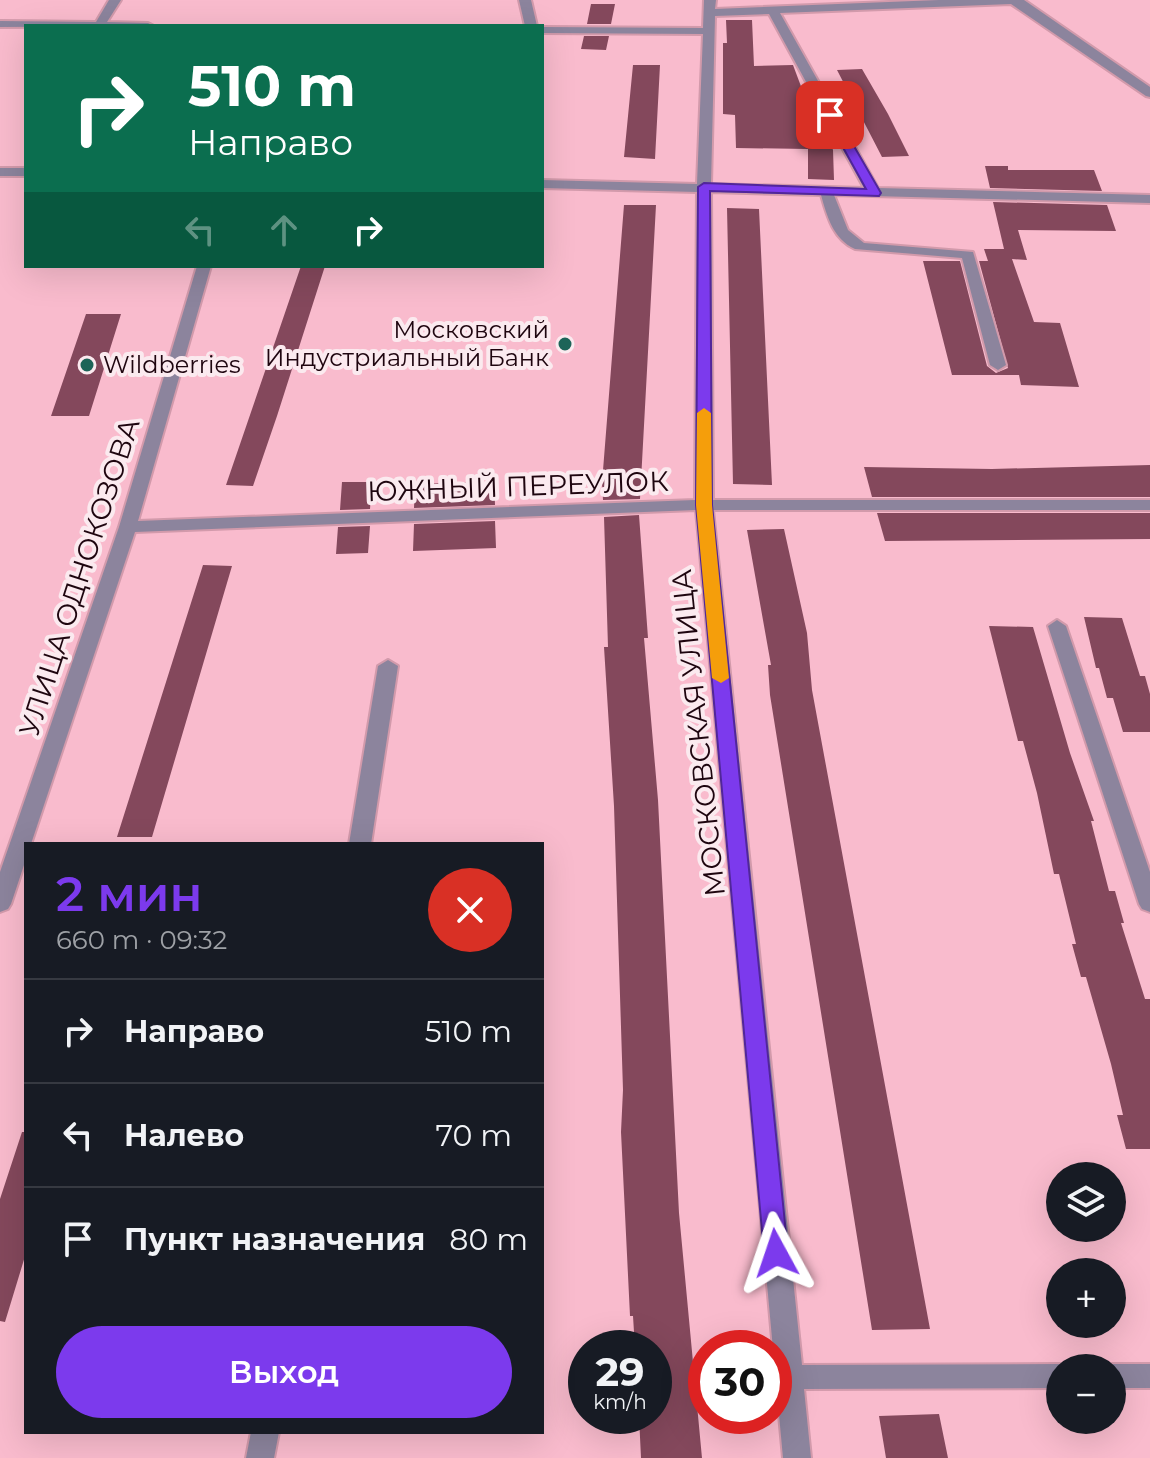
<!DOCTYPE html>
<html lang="ru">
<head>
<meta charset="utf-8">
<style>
	:root { --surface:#171b24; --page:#20242c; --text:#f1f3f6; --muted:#9ea1a6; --line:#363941; --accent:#7c3aed }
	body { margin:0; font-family:Montserrat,sans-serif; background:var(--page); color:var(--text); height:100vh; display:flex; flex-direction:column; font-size:30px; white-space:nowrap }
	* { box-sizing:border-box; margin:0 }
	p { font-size:26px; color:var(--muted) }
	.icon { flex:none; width:44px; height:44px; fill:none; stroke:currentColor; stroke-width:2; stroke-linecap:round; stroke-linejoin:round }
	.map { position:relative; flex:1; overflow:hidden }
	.details { position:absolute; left:24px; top:842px; width:520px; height:592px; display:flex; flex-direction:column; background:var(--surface); border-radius:0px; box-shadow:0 8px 32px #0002 }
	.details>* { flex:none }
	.top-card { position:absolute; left:24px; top:24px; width:520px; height:244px; border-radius:0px; box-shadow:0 8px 32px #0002; background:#0b6e4f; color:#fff; overflow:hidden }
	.fabs { position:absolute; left:1046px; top:1162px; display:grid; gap:16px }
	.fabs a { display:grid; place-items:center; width:80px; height:80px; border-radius:50%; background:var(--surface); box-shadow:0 8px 32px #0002; font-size:40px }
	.speed { position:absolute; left:568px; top:1330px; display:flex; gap:16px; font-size:40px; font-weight:700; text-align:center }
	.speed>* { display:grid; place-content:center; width:104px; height:104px; border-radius:50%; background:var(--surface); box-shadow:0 8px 32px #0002; line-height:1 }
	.speed small { font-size:20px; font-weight:400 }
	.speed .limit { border:12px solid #d22; background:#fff; color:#111 }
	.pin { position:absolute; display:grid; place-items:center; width:68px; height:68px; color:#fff; margin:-34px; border-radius:16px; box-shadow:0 4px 12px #0006 }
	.me { position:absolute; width:88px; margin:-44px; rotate:355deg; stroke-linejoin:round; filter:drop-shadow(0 0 6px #0008) }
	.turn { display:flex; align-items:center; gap:28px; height:168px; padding:0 32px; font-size:36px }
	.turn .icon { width:104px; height:104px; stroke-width:2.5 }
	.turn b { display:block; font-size:56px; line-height:68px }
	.lanes { display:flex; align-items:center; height:76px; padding:0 32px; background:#0003; justify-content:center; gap:40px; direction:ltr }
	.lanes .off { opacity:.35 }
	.round { display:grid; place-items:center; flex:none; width:84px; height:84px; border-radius:42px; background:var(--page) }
	.overview { display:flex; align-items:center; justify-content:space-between; height:136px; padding:0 32px }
	h1 { font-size:48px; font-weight:600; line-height:60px; color:var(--accent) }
	.button { display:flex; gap:16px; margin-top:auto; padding:16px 32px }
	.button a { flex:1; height:92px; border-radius:48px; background:var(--accent); color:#fff; font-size:32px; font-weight:600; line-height:92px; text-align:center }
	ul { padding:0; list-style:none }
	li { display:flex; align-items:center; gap:24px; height:104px; padding:0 32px; border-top:2px solid var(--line) }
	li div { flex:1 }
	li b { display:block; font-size:30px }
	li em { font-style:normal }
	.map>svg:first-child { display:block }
	.building { fill:#84485c }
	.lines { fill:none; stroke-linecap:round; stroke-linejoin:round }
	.street-casing { stroke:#d29aab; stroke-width:4 }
	.street { fill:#8c849d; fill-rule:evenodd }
	.route { fill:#7c3aed; stroke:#51269a; stroke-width:2 }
	.slow { fill:#f59e0b }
	.poi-dot { fill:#1d6458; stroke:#fbeaef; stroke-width:3 }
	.labels { text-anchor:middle; stroke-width:8; stroke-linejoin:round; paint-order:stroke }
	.far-poi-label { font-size:24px; fill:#1e050f; stroke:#fbeaef; text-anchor:end }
	.street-label { font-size:28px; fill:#1e050f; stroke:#fbeaef }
</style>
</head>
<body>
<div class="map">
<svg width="1150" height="1458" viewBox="0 0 1150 1458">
	<rect width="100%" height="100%" fill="#f9bbcd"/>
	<!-- building -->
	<path class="building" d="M591 4H615L611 24H587Z
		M726 20H752L754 66 793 65 820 137H828L833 150 834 180 808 179V149L736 148 735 115 723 114V43H727Z
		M584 36H609L606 50 581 49Z
		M633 65H660L655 159 624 157Z
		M862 69 888 114 909 156 882 157 837 70Z
		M985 166H1008V170H1094L1102 191 990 188Z
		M993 202 1107 205 1116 231 1018 230 1027 260 1012 259 1034 322 1060 323 1079 387 1021 385 1019 375H952L923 261H960L987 366 996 373 1008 368 979 261H988L984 249H1004Z
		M624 205H656L640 499 603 500 602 483Z
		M727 208 759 209 772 485 733 484Z
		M301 266H325L277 416 253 486 226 485Z
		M86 314H121L89 416H51Z
		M1150 465V497H872L864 467 992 469Z
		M342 482H372L370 509 340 510Z
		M494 482 495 505 414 508 415 484Z
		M877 513H1150V539L885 541Z
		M639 515 648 638H644L658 800 679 1213 702 1458H641L639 1416H654V1348H635L633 1316H630L621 1132 623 1090 614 806 604 647H608L604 517Z
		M495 521 496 548 413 551 414 524Z
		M370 526 368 553 336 554 338 527Z
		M784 529 807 633 812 690 930 1329 872 1330 770 695 768 665H771L747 530Z
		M203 565 232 566 152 837H117Z
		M1084 617 1122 618 1140 676H1145L1150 694V732H1123L1113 698H1107L1099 668H1096Z
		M989 626 1033 627 1070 753 1094 821H1091L1109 891H1115L1124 923H1121L1145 999H1150V1149H1126L1117 1115H1123L1111 1064 1086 977H1081L1072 944H1076L1059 874H1054L1037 793 1023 741H1018Z
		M22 1132H26V1253L5 1322 0 1321V1199Z
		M939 1414 948 1458H886L879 1416Z"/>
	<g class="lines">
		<!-- street casing -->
		<g class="street-casing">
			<path id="street" d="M109 0H121L107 22 148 23 154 26 0 27V21L96 22Z
				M519 0H531L537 26H525Z
				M704 0H716L715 9 939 0H1024L1150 87V97L1146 96 1011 4 780 13 878 188 1150 195V203L834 195 848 230 864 243 973 252 1006 365 998 370 990 365 962 258 855 249C833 239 827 216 821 195L711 192 713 500H1150V510H713L802 1365 1060 1364 1070 1368H1060V1388L804 1389 811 1458H783L696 510 135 532 31 844H26V859L11 904 8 909 0 912V872L119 527 197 266H211L138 521 695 500 697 192 542 188V180L697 184 703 34 542 33V27L703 28ZM769 14 864 188 711 184 715 16Z
				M0 168H26V176H0Z
				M1057 620 1066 626 1150 872V912L1142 909 1139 904 1048 626Z
				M388 660 398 666 371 844H349L378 666Z
				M1112 1364H1150V1388H1112V1368H1102Z
				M251 1432H279L274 1458H246Z"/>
		</g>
		<!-- street -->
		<use href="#street" class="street"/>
	</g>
	<!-- route -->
	<path class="route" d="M830 111 836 115 881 193 879 196 710 191 712 505 788 1253 785 1260 776 1263 768 1260 764 1253 696 505 698 187 704 183 866 189 825 115Z"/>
	<!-- slow -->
	<path class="slow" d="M704 408 711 413 712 505 729 678 721 683 712 678 696 505 697 413Z"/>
	<!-- markers -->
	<g class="poi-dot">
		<circle cx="565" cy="344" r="8"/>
		<circle cx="87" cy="365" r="8"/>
	</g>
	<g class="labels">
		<!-- far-poi labels -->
		<g class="far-poi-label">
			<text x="549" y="338">Московский<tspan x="549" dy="28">Индустриальный Банк</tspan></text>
			<text x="103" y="373" text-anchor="start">Wildberries</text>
		</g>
		<!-- street labels -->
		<g class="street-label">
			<text transform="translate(518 486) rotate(-2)" y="10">ЮЖНЫЙ ПЕРЕУЛОК</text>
			<text transform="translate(79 577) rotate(-72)" y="10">УЛИЦА ОДНОКОЗОВА</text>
			<text transform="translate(698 733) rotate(-96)" y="10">МОСКОВСКАЯ УЛИЦА</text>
		</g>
	</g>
</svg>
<div class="fabs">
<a><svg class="icon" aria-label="layers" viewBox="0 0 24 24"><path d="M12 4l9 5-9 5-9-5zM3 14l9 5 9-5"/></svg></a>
<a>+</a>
<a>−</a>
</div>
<div class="speed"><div>29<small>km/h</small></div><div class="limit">30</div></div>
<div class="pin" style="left:830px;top:115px;background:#d93025"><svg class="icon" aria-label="arrive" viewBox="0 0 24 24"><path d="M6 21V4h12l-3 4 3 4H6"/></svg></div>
<svg class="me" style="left:776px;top:1253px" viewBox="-20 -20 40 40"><path d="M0-17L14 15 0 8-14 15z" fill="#7c3aed" stroke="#fff" stroke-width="4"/></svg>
<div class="top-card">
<div class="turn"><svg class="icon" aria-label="right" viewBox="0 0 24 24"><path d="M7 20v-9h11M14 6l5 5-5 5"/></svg><div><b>510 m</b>Направо</div></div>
<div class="lanes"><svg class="icon off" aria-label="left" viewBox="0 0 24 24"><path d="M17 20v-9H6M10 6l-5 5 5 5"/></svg><svg class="icon off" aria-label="ahead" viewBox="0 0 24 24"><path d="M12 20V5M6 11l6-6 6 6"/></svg><svg class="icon" aria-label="right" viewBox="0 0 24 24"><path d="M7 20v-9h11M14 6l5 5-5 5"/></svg></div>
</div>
<section class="details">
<div class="overview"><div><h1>2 мин</h1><p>660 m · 09:32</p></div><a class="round" style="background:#d93025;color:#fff"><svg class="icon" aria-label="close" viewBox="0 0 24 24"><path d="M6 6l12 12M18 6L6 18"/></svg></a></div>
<ul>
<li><svg class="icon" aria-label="right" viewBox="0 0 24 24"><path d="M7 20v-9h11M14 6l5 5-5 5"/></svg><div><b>Направо</b></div><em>510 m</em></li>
<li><svg class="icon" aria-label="left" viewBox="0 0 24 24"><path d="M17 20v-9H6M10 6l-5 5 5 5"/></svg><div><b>Налево</b></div><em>70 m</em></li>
<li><svg class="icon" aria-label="arrive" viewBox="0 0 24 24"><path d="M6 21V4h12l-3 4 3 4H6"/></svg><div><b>Пункт назначения</b></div><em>80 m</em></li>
</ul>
<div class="button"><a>Выход</a></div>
</section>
</div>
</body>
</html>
